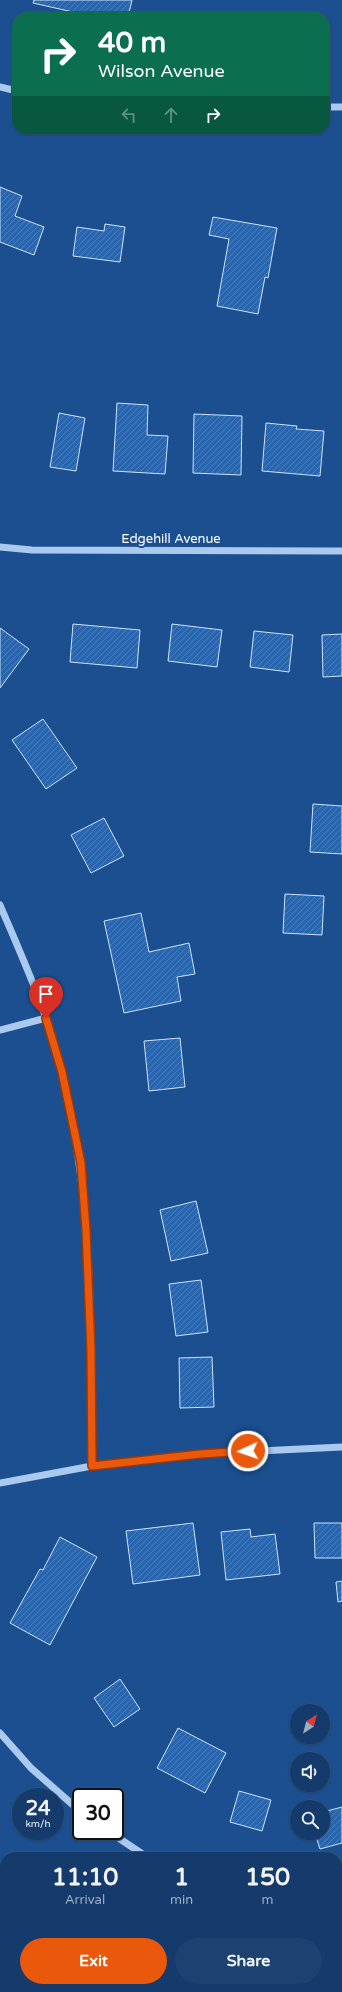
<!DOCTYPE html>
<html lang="en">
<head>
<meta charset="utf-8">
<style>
	:root { --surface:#143b6b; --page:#1d4271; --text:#f1f3f6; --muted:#9dadc1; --line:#33557e; --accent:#ea580c }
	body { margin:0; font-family:"Varela Round",sans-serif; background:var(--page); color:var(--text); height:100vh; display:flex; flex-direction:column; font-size:15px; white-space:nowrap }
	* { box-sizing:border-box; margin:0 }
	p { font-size:13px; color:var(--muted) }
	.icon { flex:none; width:22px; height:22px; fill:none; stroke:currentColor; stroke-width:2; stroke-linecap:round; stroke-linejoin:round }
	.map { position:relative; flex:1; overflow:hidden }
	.panel { position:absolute; left:0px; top:1852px; width:342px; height:140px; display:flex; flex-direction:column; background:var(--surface); border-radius:16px 16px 0 0; box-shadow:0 1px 3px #0004,0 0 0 1px var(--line) }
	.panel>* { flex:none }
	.banner { position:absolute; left:12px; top:12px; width:318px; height:122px; border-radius:16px; box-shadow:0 1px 3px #0004,0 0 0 1px var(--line); background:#0b6e4f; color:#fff; overflow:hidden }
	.needle { width:26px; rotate:36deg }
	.tools { position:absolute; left:290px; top:1704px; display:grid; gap:8px }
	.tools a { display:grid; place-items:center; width:40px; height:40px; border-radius:50%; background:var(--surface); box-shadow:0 1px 3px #0004,0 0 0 1px var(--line); font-size:20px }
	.speed { position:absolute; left:12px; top:1788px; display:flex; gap:8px; font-size:20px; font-weight:700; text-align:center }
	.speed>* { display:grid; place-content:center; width:52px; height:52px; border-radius:50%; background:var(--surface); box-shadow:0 1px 3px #0004,0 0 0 1px var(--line); line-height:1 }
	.speed small { font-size:10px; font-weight:400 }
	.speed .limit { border:2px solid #111; border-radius:6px; background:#fff; color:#111 }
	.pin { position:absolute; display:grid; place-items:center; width:34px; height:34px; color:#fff; margin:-41px -17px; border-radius:50% 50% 50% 0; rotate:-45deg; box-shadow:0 0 4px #0007 }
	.pin .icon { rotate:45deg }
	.me { position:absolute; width:44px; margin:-22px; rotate:267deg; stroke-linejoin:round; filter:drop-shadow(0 0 3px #0008) }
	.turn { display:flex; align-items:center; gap:14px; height:84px; padding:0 20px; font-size:18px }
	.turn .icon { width:52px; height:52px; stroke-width:2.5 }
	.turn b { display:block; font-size:28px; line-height:34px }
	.lanes { display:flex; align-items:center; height:38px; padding:0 20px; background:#0003; justify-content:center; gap:20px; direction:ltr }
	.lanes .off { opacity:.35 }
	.eta { display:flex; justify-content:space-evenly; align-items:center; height:68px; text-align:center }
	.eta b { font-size:24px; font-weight:700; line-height:28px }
	.action { display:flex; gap:8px; margin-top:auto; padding:8px 20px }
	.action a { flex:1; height:46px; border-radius:24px; background:var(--accent); color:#fff; font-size:16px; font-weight:700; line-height:46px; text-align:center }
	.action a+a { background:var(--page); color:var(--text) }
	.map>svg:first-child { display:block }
	.building { fill:url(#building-hatch); stroke:#cfe3fa }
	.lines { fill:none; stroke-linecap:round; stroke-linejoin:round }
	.minor { stroke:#a9c9ee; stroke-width:7 }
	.route-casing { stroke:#983908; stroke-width:10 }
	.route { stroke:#ea580c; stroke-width:7 }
	.labels { text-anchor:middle; stroke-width:4; stroke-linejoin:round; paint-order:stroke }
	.street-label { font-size:13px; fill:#fff; stroke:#1b4f8f }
</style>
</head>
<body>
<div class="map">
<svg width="342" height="1992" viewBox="0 0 342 1992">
	<defs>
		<pattern id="building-hatch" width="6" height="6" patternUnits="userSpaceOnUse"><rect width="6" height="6" fill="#2a66ad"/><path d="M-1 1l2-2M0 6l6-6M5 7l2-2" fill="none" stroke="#4a7db9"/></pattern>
	</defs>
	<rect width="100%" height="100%" fill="#1b4f8f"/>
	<!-- building -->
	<path class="building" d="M34 0H132L128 17H95L33 3Z
		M0 187 22 196 15 216 44 227 34 255 0 242Z
		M213 217 277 228 268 278 265 277 258 314 217 306 229 239 209 235Z
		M105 224 125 227 120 262 73 256 77 227 104 231Z
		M117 403 148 405 147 435 168 436 165 474 113 471Z
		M59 413 85 418 76 471 50 467Z
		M194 414 242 416 241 475 193 473Z
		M266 423 297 426 296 429 324 431 320 476 262 471Z
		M73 624 140 630 137 668 70 662Z
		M172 624 222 630 217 667 168 661Z
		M0 628 29 649 0 688Z
		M254 631 293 635 289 672 250 667Z
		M342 634V676L323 677 322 635Z
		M43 719 77 768 46 789 12 740Z
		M313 804 342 806V854L310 852Z
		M104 818 124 856 91 873 71 835Z
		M285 894 324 896 322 935 283 933Z
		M141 913 149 952 189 943 195 974 177 977 181 1001 124 1013 104 921Z
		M180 1038 185 1087 149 1091 144 1041Z
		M196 1201 208 1253 171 1261 160 1210Z
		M201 1280 208 1332 176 1336 169 1284Z
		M212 1357 214 1407 180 1408 179 1358Z
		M193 1523 200 1575 133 1584 126 1531Z
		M314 1523H342V1558H315Z
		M250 1529 251 1537 275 1534 280 1574 226 1580 221 1532Z
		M60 1537 97 1557 50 1645 10 1623 40 1569 43 1570Z
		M342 1581V1601L338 1602 336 1582Z
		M120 1679 140 1709 114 1727 94 1698Z
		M178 1728 226 1753 205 1793 157 1768Z
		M239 1791 271 1800 262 1831 230 1822Z
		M342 1807V1843L320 1849 315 1833H323V1812Z
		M141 1987H194L191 1992H150Z"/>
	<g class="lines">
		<!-- minor -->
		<path class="minor" d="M0 87 17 91
			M325 107H342
			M0 547 32 550 342 551
			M0 905C23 959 48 1014 62 1072 93 1198 92 1336 92 1466
			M0 1030 46 1018
			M0 1483 92 1466 200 1454 342 1447
			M0 1733 31 1768 81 1812
			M108 1831 147 1857
			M337 1944H342"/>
	</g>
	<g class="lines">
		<!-- route casing -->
		<g class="route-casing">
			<path id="route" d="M46 1018 62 1072 81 1163 86 1230 91 1350 92 1466 200 1454 248 1451"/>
		</g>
		<!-- route -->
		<use href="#route" class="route"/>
	</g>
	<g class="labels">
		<!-- street labels -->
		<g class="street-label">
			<text x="171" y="543">Edgehill Avenue</text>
		</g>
	</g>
</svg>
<div class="tools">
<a><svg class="needle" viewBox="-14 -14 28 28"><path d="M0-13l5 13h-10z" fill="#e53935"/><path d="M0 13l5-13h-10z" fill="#9dadc1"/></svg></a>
<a><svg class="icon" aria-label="sound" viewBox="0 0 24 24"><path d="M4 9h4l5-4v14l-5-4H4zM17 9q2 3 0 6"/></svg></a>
<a><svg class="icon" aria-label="search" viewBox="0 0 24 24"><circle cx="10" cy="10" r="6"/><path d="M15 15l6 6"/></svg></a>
</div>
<div class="speed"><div>24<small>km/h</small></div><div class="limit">30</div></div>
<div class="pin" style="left:46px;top:1018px;background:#d93025"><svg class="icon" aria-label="arrive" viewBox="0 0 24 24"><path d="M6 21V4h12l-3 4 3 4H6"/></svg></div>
<svg class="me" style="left:248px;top:1451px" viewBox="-20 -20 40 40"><circle r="17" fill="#ea580c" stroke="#fff" stroke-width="3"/><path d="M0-11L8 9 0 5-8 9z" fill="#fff"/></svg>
<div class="banner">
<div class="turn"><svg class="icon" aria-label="right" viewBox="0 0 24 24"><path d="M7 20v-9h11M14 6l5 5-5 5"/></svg><div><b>40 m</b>Wilson Avenue</div></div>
<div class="lanes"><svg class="icon off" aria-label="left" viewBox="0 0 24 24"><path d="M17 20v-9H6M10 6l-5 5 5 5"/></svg><svg class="icon off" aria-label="ahead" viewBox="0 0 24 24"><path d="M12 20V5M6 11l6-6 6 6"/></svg><svg class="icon" aria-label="right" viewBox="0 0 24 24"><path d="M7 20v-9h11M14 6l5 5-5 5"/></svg></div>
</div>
<section class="panel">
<div class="eta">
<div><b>11:10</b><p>Arrival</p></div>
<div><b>1</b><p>min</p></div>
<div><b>150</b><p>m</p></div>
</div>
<div class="action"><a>Exit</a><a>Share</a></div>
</section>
</div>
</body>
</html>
